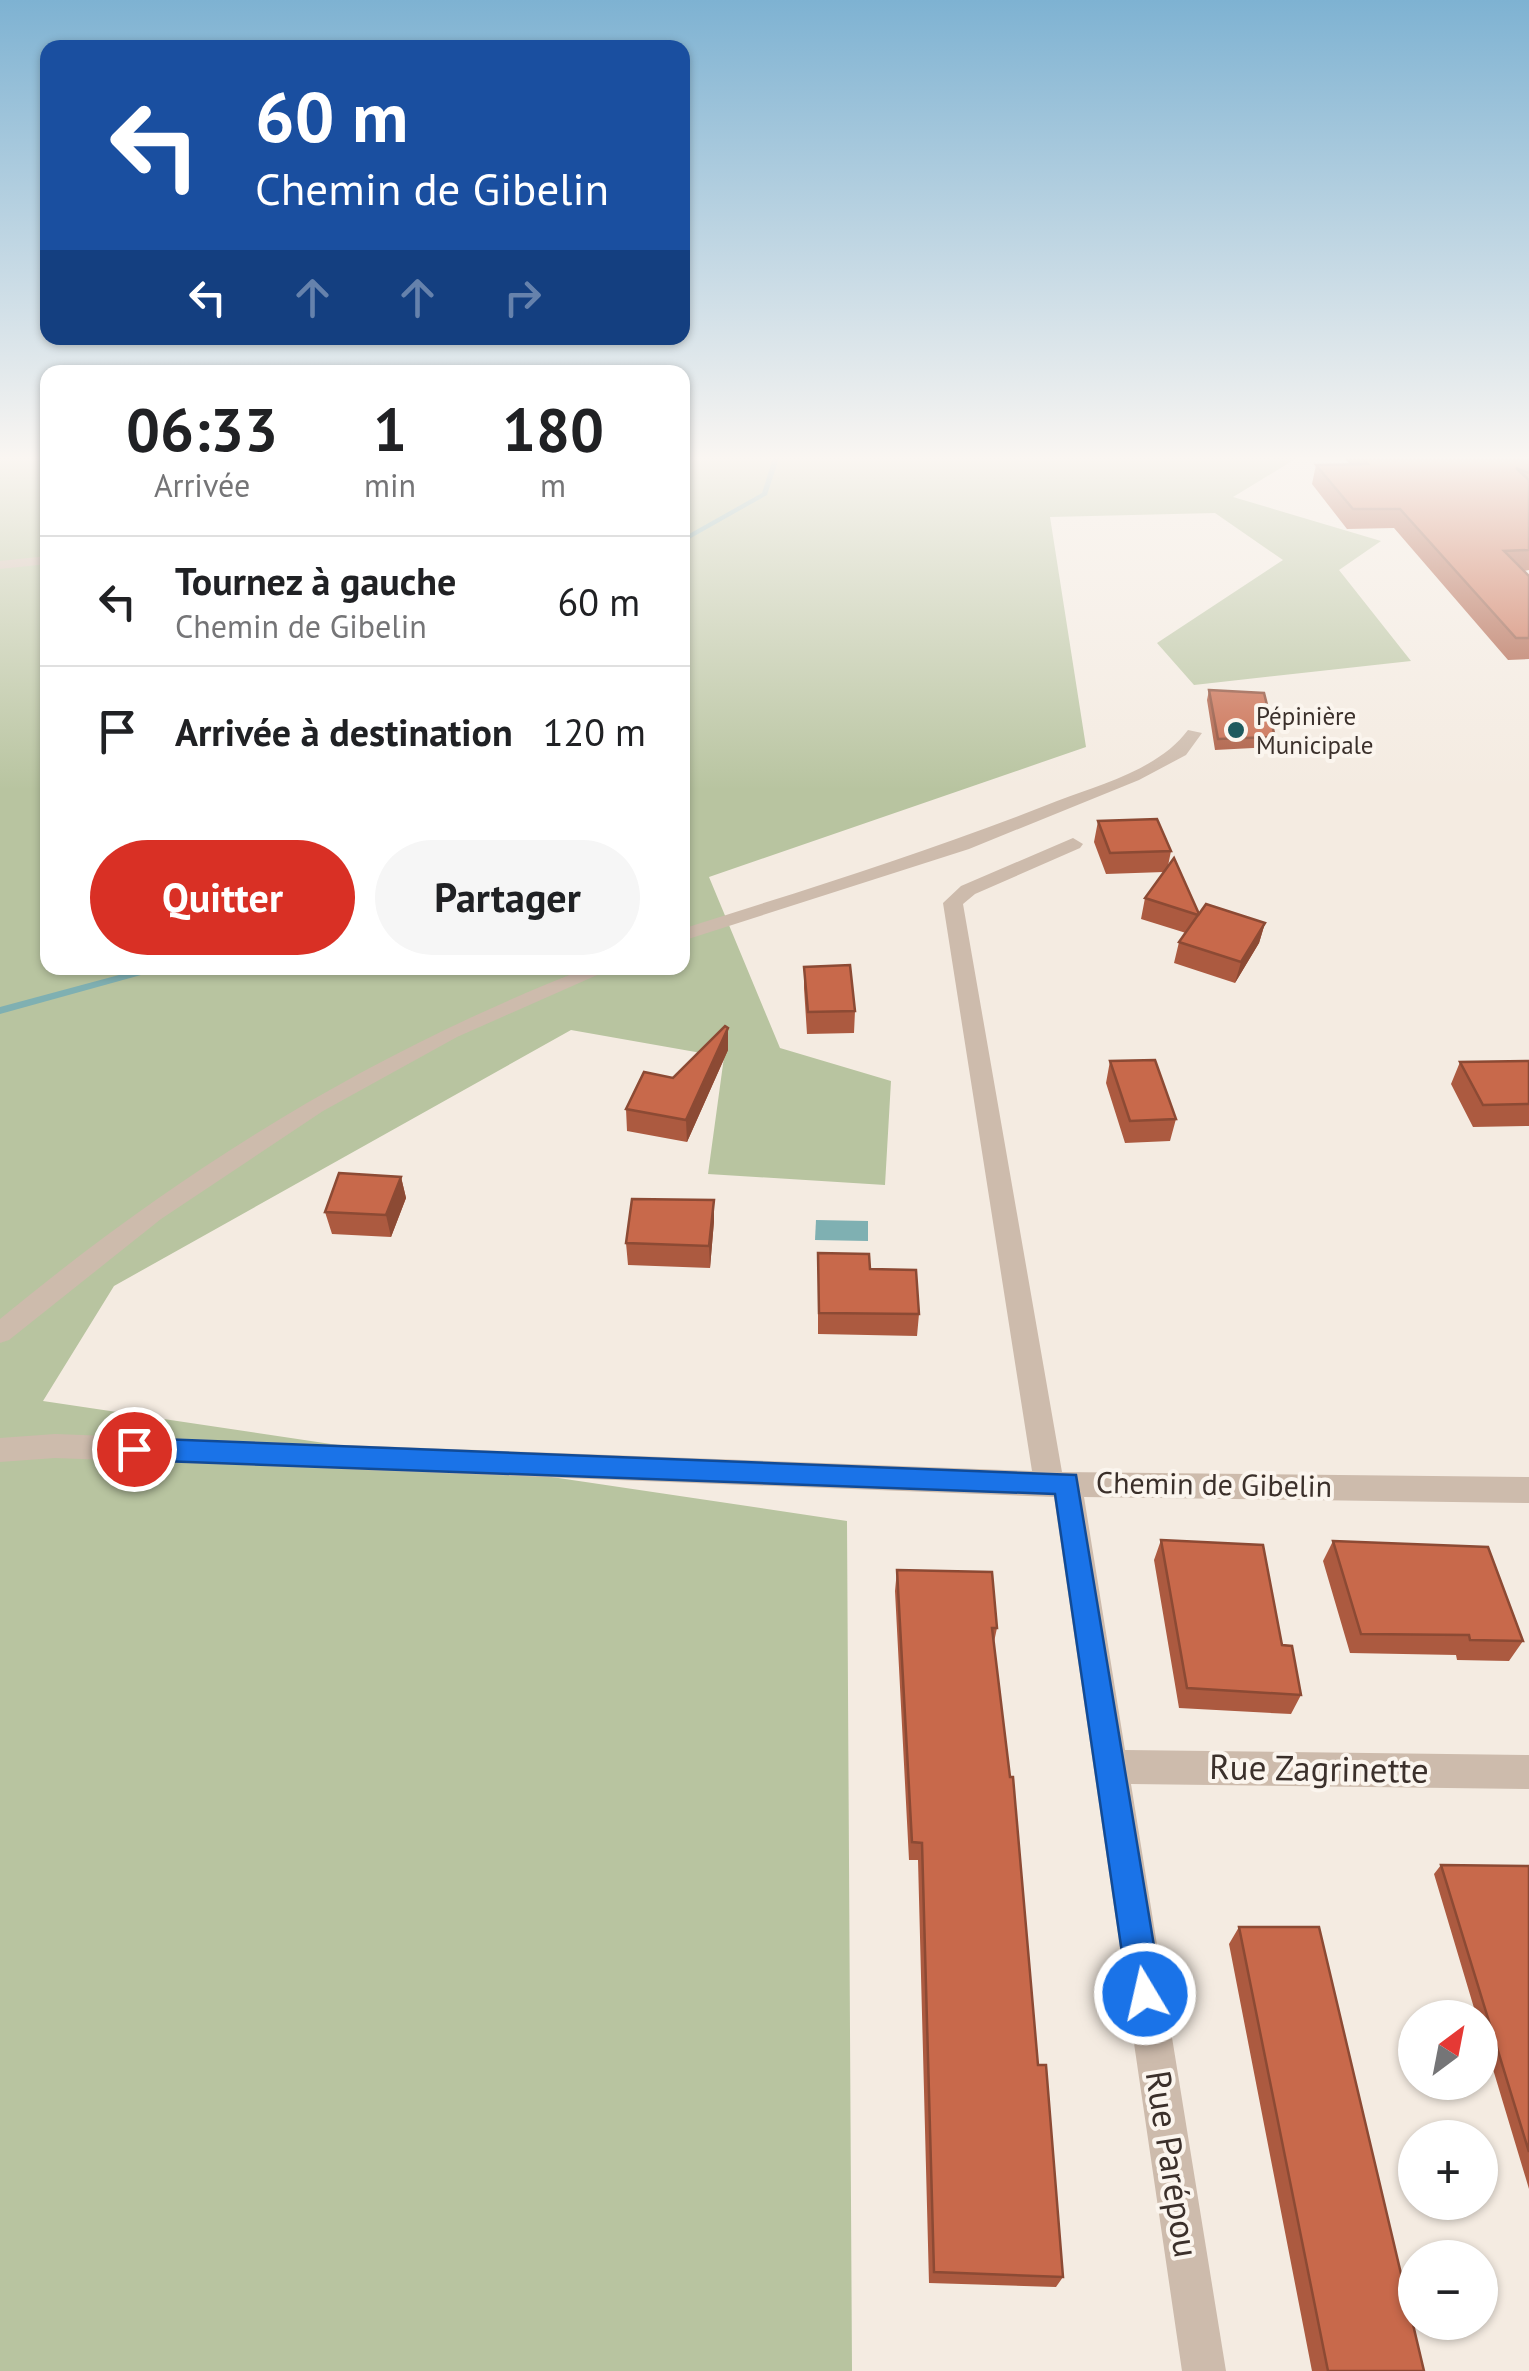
<!DOCTYPE html>
<html lang="fr">
<head>
<meta charset="utf-8">
<style>
	:root { --surface:#fff; --page:#f6f6f6; --text:#202124; --muted:#757577; --line:#e0e0e0; --accent:#d93025 }
	body { margin:0; font-family:"PT Sans",sans-serif; background:var(--page); color:var(--text); height:100vh; display:flex; flex-direction:column; font-size:38px; white-space:nowrap }
	* { box-sizing:border-box; margin:0 }
	p { font-size:32px; color:var(--muted) }
	.icon { flex:none; width:55px; height:55px; fill:none; stroke:currentColor; stroke-width:2; stroke-linecap:round; stroke-linejoin:round }
	.map { position:relative; flex:1; overflow:hidden }
	.sheet { position:absolute; left:40px; top:365px; width:650px; height:610px; display:flex; flex-direction:column; background:var(--surface); border-radius:20px; box-shadow:0 2px 8px #0004 }
	.sheet>* { flex:none }
	.top-card { position:absolute; left:40px; top:40px; width:650px; height:305px; border-radius:20px; box-shadow:0 2px 8px #0004; background:#1a4fa0; color:#fff; overflow:hidden }
	.needle { width:65px; rotate:32deg }
	.fabs { position:absolute; left:1398px; top:2000px; display:grid; gap:20px }
	.fabs a { display:grid; place-items:center; width:100px; height:100px; border-radius:50%; background:var(--surface); box-shadow:0 2px 8px #0004; font-size:50px }
	.pin { position:absolute; display:grid; place-items:center; width:85px; height:85px; color:#fff; margin:-42px; border:5px solid #fff; border-radius:50%; box-shadow:0 2px 10px #0007 }
	.me { position:absolute; width:110px; margin:-55px; rotate:351deg; stroke-linejoin:round; filter:drop-shadow(0 0 8px #0008) }
	.turn { display:flex; align-items:center; gap:35px; height:210px; padding:0 50px; font-size:45px }
	.turn .icon { width:130px; height:130px; stroke-width:2.5 }
	.turn b { display:block; font-size:70px; line-height:85px }
	.lanes { display:flex; align-items:center; height:95px; padding:0 50px; background:#0003; justify-content:center; gap:50px; direction:ltr }
	.lanes .off { opacity:.35 }
	.eta { display:flex; justify-content:space-evenly; align-items:center; height:170px; text-align:center }
	.eta b { font-size:60px; font-weight:700; line-height:70px }
	.cta { display:flex; gap:20px; margin-top:auto; padding:20px 50px }
	.cta a { flex:1; height:115px; border-radius:60px; background:var(--accent); color:#fff; font-size:40px; font-weight:700; line-height:115px; text-align:center }
	.cta a+a { background:var(--page); color:var(--text) }
	ul { padding:0; list-style:none }
	li { display:flex; align-items:center; gap:30px; height:130px; padding:0 50px; border-top:2px solid var(--line) }
	li div { flex:1 }
	li b { display:block; font-size:38px }
	li em { font-style:normal }
	.map>svg:first-child { display:block }
	.green { fill:#b8c4a0 }
	.water { fill:#7fb0b2 }
	.lines { fill:none; stroke-linecap:round; stroke-linejoin:round }
	.stream { fill:#7fb0b2; fill-rule:evenodd }
	.service { fill:#cdbbac; fill-rule:evenodd }
	.minor { fill:#cdbbac; fill-rule:evenodd }
	.wall { fill:#ac5a40 }
	.shaded-wall { fill:#8c4a34 }
	.building { fill:#c8694b; stroke:#8c4a34; stroke-width:2.5 }
	.route { fill:#1a73e8; stroke:#114b97; stroke-width:2.5 }
	.poi-dot { fill:#1f5a5e; stroke:#fbf5ee; stroke-width:4 }
	.labels { text-anchor:middle; stroke-width:8; stroke-linejoin:round; paint-order:stroke }
	.far-poi-label { font-size:25px; fill:#3b302b; stroke:#fbf5ee; text-anchor:start }
	.street-label { font-size:30px; fill:#3b302b; stroke:#fbf5ee }
	.near-street-label { font-size:35px; fill:#3b302b; stroke:#fbf5ee }
</style>
</head>
<body>
<div class="map">
<svg width="1529" height="2371" viewBox="0 0 1529 2371">
	<rect width="100%" height="100%" fill="#f4ebe1"/>
	<!-- green -->
	<path class="green" d="M0 458H47L48 968H682L683 458H1297L1233 497 1381 541 1339 570 1411 661 1194 685 1157 643 1283 560 1215 513 1050 517 1086 747 709 877 780 1048 891 1081 885 1185 708 1174 724 1057 571 1030 114 1286 43 1401 847 1521 852 2371H0Z"/>
	<!-- water -->
	<path class="water" d="M816 1220 868 1221V1241L815 1240Z"/>
	<g class="lines">
		<!-- stream -->
		<path class="stream" d="M773 458H779L767 495 682 543V538L762 493Z
			M145 968H160L159 970 0 1014V1007Z"/>
		<!-- service -->
		<path class="service" d="M48 556V564L0 569V561Z
			M1188 730 1202 733 1186 755 1139 780 969 849 682 941V929C808 889 934 850 1057 801 1102 784 1159 769 1188 730Z
			M587 968H613L457 1037 323 1111 161 1219 9 1340 0 1343V1319C182 1169 367 1054 587 968Z"/>
		<!-- minor -->
		<path class="minor" d="M1073 838 1083 844 1080 848 975 894 963 904 1062 1472 1529 1477V1503L1084 1497 1125 1750 1529 1755V1789L1131 1784 1226 2371H1182L1054 1497 55 1458 0 1462V1438L55 1434 1032 1471 943 903 961 886Z"/>
	</g>
	<!-- wall -->
	<path class="wall" d="M1345 458H1529V570L1524 571 1529 576V659L1508 660 1394 528 1347 529 1312 484 1316 465H1350Z
		M1209 690 1275 737 1272 747 1215 750 1207 700Z
		M1098 821 1171 851 1168 866 1199 914 1265 923 1259 943 1235 983 1174 963 1179 942 1186 933 1141 919 1145 898 1164 872 1106 874 1094 842Z
		M804 967 855 1011 854 1033 807 1034 804 988Z
		M728 1028V1050L687 1142 627 1131 626 1109 673 1078Z
		M1110 1061 1176 1119 1170 1141 1125 1143 1106 1083Z
		M1529 1061V1126L1473 1127 1451 1084 1460 1062Z
		M401 1177 406 1198 391 1237 332 1234 325 1212Z
		M714 1200V1221L710 1268 628 1265 626 1243Z
		M818 1253 870 1269 919 1314 917 1336 818 1334Z
		M1161 1540 1282 1645 1301 1695 1291 1714 1179 1708 1154 1560Z
		M1333 1541 1523 1641 1509 1661 1457 1660 1456 1655 1350 1653 1323 1561Z
		M897 1570 997 1628 994 1642 1038 2065 1063 2277 1056 2287 929 2283 918 1860H909L895 1591Z
		M1441 1865 1529 1866V2189L1480 2026V2018H1477L1434 1874Z
		M1239 1927 1424 2371H1312L1229 1944Z"/>
	<!-- shaded-wall -->
	<path class="shaded-wall" d="M1265 923 1259 943 1235 983 1241 962Z
		M728 1028V1050L687 1142 686 1120Z
		M401 1177 406 1198 391 1237 386 1215Z
		M714 1200V1221L710 1268 709 1246Z"/>
	<!-- building -->
	<path class="building" d="M1363 458H1529V473L1516 468 1529 480V550L1504 551 1529 576V638H1516L1400 509H1353L1316 465 1368 464Z
		M1209 690 1264 693 1275 737 1218 739Z
		M1157 819 1171 851 1110 853 1098 821Z
		M1174 858 1199 914 1206 904 1265 923 1241 962 1179 942 1198 915 1145 898Z
		M850 965 855 1011 808 1012 804 967Z
		M725 1026 728 1028 686 1120 626 1109 644 1072 673 1078Z
		M1155 1060 1176 1119 1130 1121 1110 1061Z
		M1529 1061V1104L1483 1105 1460 1062Z
		M339 1173 401 1177 386 1215 325 1212Z
		M632 1199 714 1200 709 1246 626 1243Z
		M818 1253 869 1254 870 1269 916 1270 919 1314 819 1313Z
		M1161 1540 1263 1545 1282 1645 1292 1646 1301 1695 1187 1688Z
		M1333 1541 1488 1547 1523 1641 1470 1640 1469 1635 1361 1634Z
		M897 1570 992 1572 997 1628H992L1010 1777H1013L1038 2065H1046L1063 2277 934 2272 922 1843 912 1842Z
		M1441 1865 1529 1866V2152Z
		M1239 1927H1319L1424 2371H1328Z"/>
	<!-- sky -->
	<linearGradient id="sky" x2="0" y2="1"><stop stop-color="#7eb2d2"/><stop offset="0.58" stop-color="#faf6f2"/><stop offset="1" stop-color="#faf6f2" stop-opacity="0"/></linearGradient>
	<rect width="1529" height="790" fill="url(#sky)"/>
	<!-- route -->
	<path class="route" d="M134 1438 1076 1475 1162 1994 1157 2006 1145 2011 1133 2006 1128 1994 1055 1494 134 1460 125 1457 121 1449 125 1441Z"/>
	<!-- markers -->
	<circle class="poi-dot" cx="1236" cy="730" r="10"/>
	<g class="labels">
		<!-- far-poi labels -->
		<g class="far-poi-label">
			<text x="1256" y="725">Pépinière<tspan x="1256" dy="29">Municipale</tspan></text>
		</g>
		<!-- street labels -->
		<g class="street-label">
			<text transform="translate(1214 1485) rotate(1)" y="10">Chemin de Gibelin</text>
		</g>
		<!-- near-street labels -->
		<g class="near-street-label">
			<text transform="translate(1319 1769) rotate(1)" y="12">Rue Zagrinette</text>
			<text transform="translate(1172 2164) rotate(81)" y="12">Rue Parépou</text>
		</g>
	</g>
</svg>
<div class="fabs">
<a><svg class="needle" viewBox="-14 -14 28 28"><path d="M0-13l5 13h-10z" fill="#e53935"/><path d="M0 13l5-13h-10z" fill="#757577"/></svg></a>
<a>+</a>
<a>−</a>
</div>
<div class="pin" style="left:134px;top:1449px;background:#d93025"><svg class="icon" aria-label="arrive" viewBox="0 0 24 24"><path d="M6 21V4h12l-3 4 3 4H6"/></svg></div>
<svg class="me" style="left:1145px;top:1994px" viewBox="-20 -20 40 40"><circle r="17" fill="#1a73e8" stroke="#fff" stroke-width="3"/><path d="M0-11L8 9 0 5-8 9z" fill="#fff"/></svg>
<div class="top-card">
<div class="turn"><svg class="icon" aria-label="left" viewBox="0 0 24 24"><path d="M17 20v-9H6M10 6l-5 5 5 5"/></svg><div><b>60 m</b>Chemin de Gibelin</div></div>
<div class="lanes"><svg class="icon" aria-label="left" viewBox="0 0 24 24"><path d="M17 20v-9H6M10 6l-5 5 5 5"/></svg><svg class="icon off" aria-label="ahead" viewBox="0 0 24 24"><path d="M12 20V5M6 11l6-6 6 6"/></svg><svg class="icon off" aria-label="ahead" viewBox="0 0 24 24"><path d="M12 20V5M6 11l6-6 6 6"/></svg><svg class="icon off" aria-label="right" viewBox="0 0 24 24"><path d="M7 20v-9h11M14 6l5 5-5 5"/></svg></div>
</div>
<section class="sheet">
<div class="eta">
<div><b>06:33</b><p>Arrivée</p></div>
<div><b>1</b><p>min</p></div>
<div><b>180</b><p>m</p></div>
</div>
<ul>
<li><svg class="icon" aria-label="left" viewBox="0 0 24 24"><path d="M17 20v-9H6M10 6l-5 5 5 5"/></svg><div><b>Tournez à gauche</b><p>Chemin de Gibelin</p></div><em>60 m</em></li>
<li><svg class="icon" aria-label="arrive" viewBox="0 0 24 24"><path d="M6 21V4h12l-3 4 3 4H6"/></svg><div><b>Arrivée à destination</b></div><em>120 m</em></li>
</ul>
<div class="cta"><a>Quitter</a><a>Partager</a></div>
</section>
</div>
</body>
</html>
